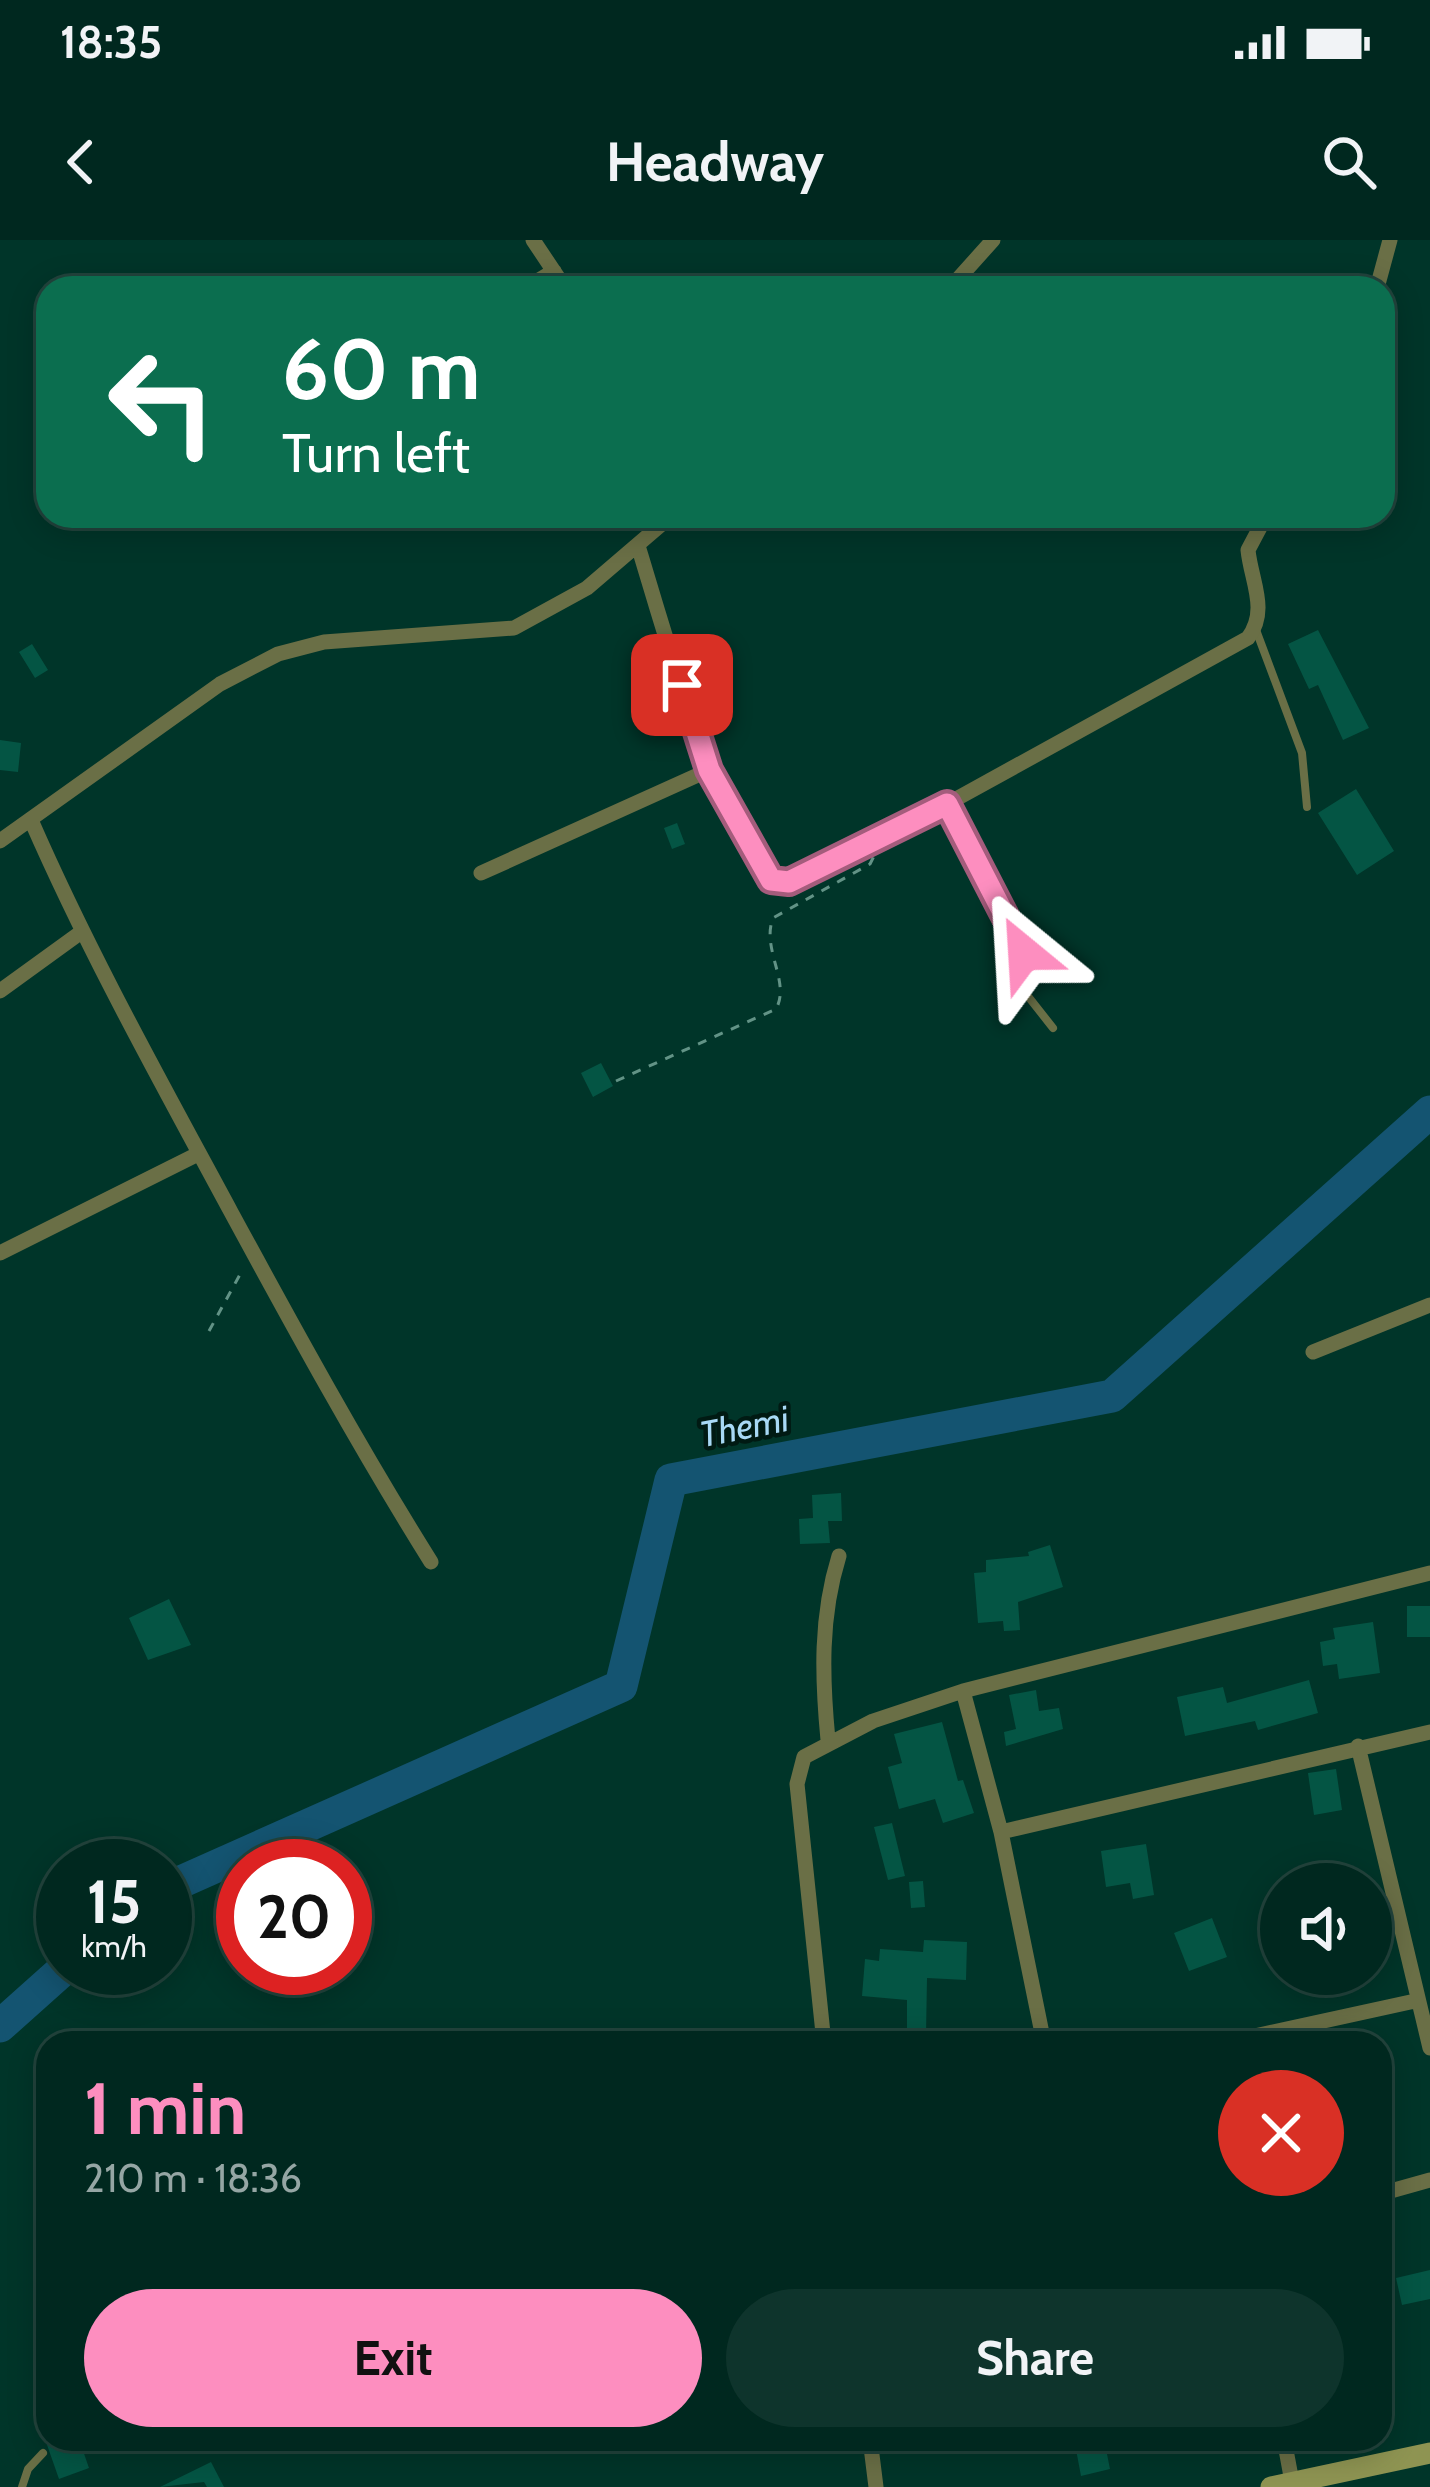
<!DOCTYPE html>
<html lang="en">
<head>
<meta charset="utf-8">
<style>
	:root { --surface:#00281f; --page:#0e342c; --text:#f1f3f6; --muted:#95a6a4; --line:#22443d; --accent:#fd8ebf }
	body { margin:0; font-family:Cabin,sans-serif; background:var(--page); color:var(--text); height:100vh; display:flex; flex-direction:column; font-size:45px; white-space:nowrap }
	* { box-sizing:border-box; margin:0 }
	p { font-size:39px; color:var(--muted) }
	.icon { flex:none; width:66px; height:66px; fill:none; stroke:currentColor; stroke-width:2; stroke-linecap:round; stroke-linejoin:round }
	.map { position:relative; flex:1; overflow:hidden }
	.details { position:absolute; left:36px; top:1791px; width:1356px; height:420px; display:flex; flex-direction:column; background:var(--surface); border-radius:36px; box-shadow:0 6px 30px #0003,0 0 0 3px var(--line) }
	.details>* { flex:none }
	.guide { position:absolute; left:36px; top:36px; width:1359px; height:252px; border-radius:36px; box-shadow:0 6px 30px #0003,0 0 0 3px var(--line); background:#0b6e4f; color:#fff; overflow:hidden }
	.controls { position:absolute; left:1260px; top:1623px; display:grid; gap:24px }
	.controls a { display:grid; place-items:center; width:132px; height:132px; border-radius:50%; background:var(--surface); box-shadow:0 6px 30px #0003,0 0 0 3px var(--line); font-size:60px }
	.speed { position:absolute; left:36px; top:1599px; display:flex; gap:24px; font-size:60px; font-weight:700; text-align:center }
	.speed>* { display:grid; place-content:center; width:156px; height:156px; border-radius:50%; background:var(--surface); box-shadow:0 6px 30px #0003,0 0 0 3px var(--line); line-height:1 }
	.speed small { font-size:30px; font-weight:400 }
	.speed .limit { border:18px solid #d22; background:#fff; color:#111 }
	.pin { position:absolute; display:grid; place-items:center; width:102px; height:102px; color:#fff; margin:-51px; border-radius:24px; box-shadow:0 6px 18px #0006 }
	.me { position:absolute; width:132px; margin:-66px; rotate:333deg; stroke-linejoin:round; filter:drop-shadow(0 0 9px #0008) }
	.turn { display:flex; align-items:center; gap:42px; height:252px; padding:0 48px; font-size:54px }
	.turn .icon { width:156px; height:156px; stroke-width:2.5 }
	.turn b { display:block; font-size:84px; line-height:102px }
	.round { display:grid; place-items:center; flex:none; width:126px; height:126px; border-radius:63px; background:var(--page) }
	.overview { display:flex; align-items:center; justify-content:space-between; height:204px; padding:0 48px }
	h1 { font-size:72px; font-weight:700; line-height:90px; color:var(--accent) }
	.button { display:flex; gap:24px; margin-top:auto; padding:24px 48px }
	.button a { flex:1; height:138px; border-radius:72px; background:var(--accent); color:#111; font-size:48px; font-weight:700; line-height:138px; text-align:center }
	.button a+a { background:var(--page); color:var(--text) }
	.status { display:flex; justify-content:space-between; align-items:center; height:84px; padding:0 60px; background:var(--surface); direction:ltr }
	.status svg { height:33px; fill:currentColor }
	header { display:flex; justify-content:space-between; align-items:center; height:156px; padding:0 48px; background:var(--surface); font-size:54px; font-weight:700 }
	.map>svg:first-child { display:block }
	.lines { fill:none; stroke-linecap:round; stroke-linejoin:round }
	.river { stroke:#145471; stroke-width:33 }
	.building { fill:#045544 }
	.path { stroke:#629386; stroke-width:3; stroke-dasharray:9 9; stroke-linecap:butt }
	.lane { stroke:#6a6f46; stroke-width:8 }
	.street { stroke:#6a6f46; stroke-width:15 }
	.secondary { stroke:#8e9452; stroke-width:21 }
	.route-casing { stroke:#a45c7c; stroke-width:30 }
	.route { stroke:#fd8ebf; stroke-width:21 }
	.labels { text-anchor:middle; stroke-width:9; stroke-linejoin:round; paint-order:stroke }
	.water-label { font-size:36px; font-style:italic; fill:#a8d9f5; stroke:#001a13 }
</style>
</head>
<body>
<div class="status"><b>18:35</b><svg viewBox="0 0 49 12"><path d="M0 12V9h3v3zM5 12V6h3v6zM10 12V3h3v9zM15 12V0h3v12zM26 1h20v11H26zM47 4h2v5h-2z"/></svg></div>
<header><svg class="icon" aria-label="back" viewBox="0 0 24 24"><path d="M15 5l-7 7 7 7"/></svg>Headway<svg class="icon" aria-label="search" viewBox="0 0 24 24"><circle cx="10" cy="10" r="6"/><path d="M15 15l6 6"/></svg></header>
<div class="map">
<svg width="1430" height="2247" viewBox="0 0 1430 2247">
	<rect width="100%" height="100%" fill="#003529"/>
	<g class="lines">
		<!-- river -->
		<path class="river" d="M165 1649 621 1446 671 1240 1112 1156 1430 872
			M0 1786 65 1728"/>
	</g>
	<!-- building -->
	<path class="building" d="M1318 390 1369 488 1343 500 1318 445 1309 449 1288 404Z
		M32 404 48 430 35 438 19 412Z
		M0 500 21 503 18 532 0 530Z
		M1356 549 1394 611 1357 635 1318 573Z
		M677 583 685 604 672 609 664 588Z
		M601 823 613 846 593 857 581 833Z
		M841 1253 842 1281H828L830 1303 800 1304 799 1279 813 1278 812 1255Z
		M1050 1305 1063 1347 1018 1362 1020 1390 1004 1391 1003 1381 978 1383 974 1333 986 1332V1320L1029 1316 1028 1312Z
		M169 1359 191 1405 148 1420 129 1378Z
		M1407 1366H1430V1397H1407Z
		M1373 1382 1380 1433 1339 1439 1337 1424 1323 1426 1320 1402 1335 1399 1333 1388Z
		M1309 1440 1318 1473 1258 1490 1255 1481 1185 1496 1177 1457 1223 1447 1227 1463Z
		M1036 1450 1039 1471 1059 1468 1063 1489 1006 1506 1004 1492 1016 1489 1009 1455Z
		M942 1482 958 1541 963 1540 974 1573 943 1583 935 1559 899 1569 888 1527 902 1523 894 1494Z
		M1336 1529 1342 1570 1314 1575 1308 1533Z
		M892 1583 905 1636 888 1640 874 1587Z
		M1146 1604 1154 1655 1133 1659 1130 1643 1106 1647 1101 1611Z
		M923 1641 925 1667 911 1668 909 1642Z
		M1212 1678 1227 1717 1189 1731 1174 1693Z
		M924 1700 967 1702 966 1740 927 1738 926 1795 907 1794V1760L862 1756 865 1719 879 1721 880 1709 923 1712Z
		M1430 2030V2059L1402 2065 1396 2038Z
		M56 2199H79L89 2228 59 2239 46 2202Z
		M1074 2199H1104L1110 2229 1081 2236Z
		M211 2222 224 2247H207L204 2242 160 2247Z"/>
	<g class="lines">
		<!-- path -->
		<path class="path" d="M616 841 776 769C791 742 761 709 773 678L870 624 874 616
			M209 1091 243 1029"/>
		<!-- lane -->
		<path class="lane" d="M1256 390 1302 513 1307 567
			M948 566 1021 702 1027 755 1053 788
			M22 2247 28 2229 43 2213"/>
		<!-- street -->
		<path class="street" d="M533 0 565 48
			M526 48 554 31
			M950 48 993 0
			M1377 48 1390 0
			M639 309C657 366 728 629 781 642L947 564 1248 398C1269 370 1251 341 1248 310L1266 276
			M31 580C90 715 161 842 231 972 295 1090 359 1207 431 1322
			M0 601 220 444 278 414 324 402 514 388 587 348 671 276
			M481 633 709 530
			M0 751 80 693
			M0 1013 198 914
			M1313 1112 1430 1065
			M963 1451 1001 1592 1044 1803
			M828 1500C822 1437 820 1377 839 1316
			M1358 1506 1430 1808
			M1001 1592 1430 1492
			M824 1803 797 1544 804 1517 873 1481 963 1451 1430 1333
			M1223 1803 1415 1761
			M1380 1954 1430 1940
			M870 2199 876 2247
			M1284 2199 1292 2242"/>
		<!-- secondary -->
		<path class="secondary" d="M1271 2247 1430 2213"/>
	</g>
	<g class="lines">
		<!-- route casing -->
		<g class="route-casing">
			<path id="route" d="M682 445 709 530 771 640 789 642 947 564 1024 713"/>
		</g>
		<!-- route -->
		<use href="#route" class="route"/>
	</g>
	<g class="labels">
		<!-- water labels -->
		<g class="water-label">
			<text transform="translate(744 1186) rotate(-11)" y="13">Themi</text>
		</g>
	</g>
</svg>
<div class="controls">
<a><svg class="icon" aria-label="sound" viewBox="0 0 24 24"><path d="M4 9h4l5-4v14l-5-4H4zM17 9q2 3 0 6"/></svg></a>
</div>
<div class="speed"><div>15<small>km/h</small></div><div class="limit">20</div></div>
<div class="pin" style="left:682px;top:445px;background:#d93025"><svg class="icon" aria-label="arrive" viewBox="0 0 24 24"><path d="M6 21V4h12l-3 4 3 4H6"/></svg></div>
<svg class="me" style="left:1024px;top:713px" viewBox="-20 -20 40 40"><path d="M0-17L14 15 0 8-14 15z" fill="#fd8ebf" stroke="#fff" stroke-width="4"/></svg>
<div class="guide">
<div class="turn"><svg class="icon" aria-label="left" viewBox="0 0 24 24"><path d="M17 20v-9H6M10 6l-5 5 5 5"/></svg><div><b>60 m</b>Turn left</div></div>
</div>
<section class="details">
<div class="overview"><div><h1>1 min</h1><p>210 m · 18:36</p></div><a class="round" style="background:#d93025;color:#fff"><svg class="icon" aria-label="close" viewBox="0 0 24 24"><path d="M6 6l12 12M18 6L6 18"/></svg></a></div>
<div class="button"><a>Exit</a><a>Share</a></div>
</section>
</div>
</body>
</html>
